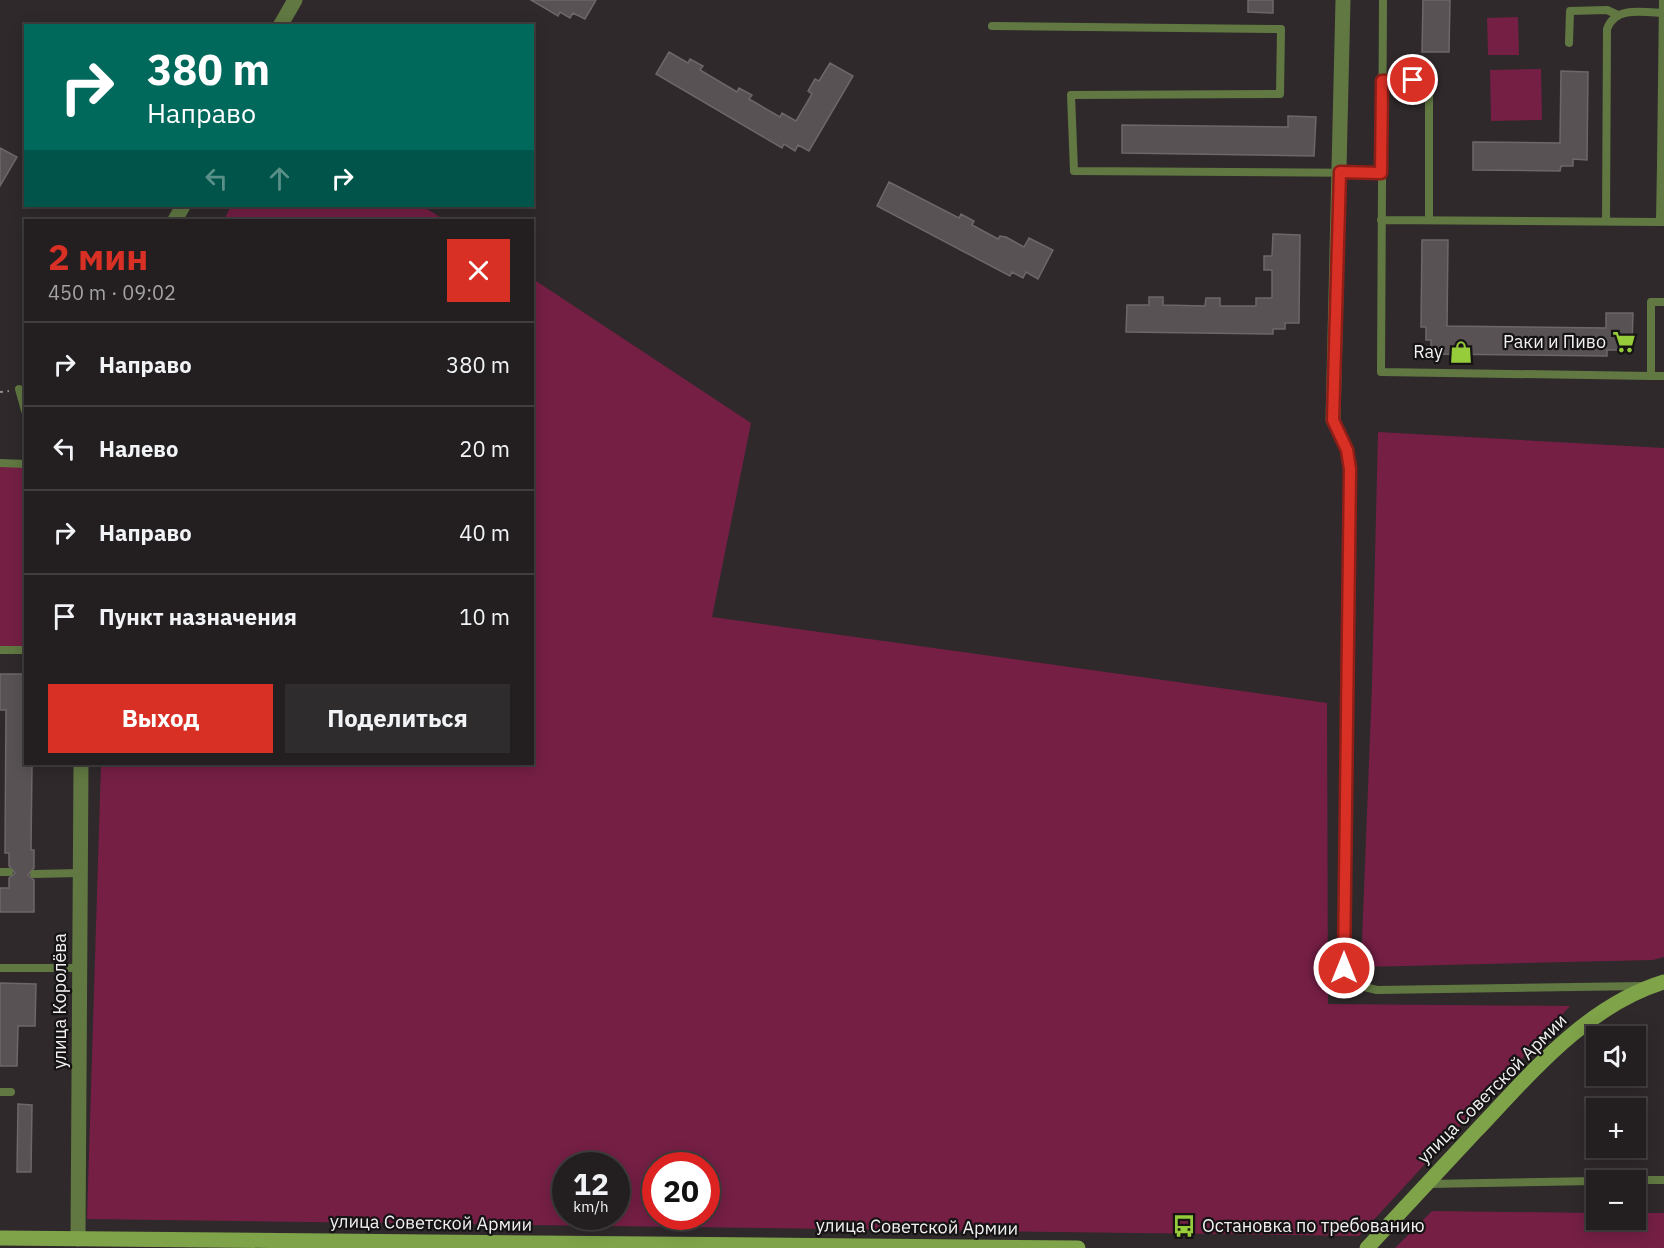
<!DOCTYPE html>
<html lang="ru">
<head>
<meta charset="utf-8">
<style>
	:root { --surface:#231f20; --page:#2f2c2d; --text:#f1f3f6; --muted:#a3a2a5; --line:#403d3e; --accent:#d93025 }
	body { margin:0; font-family:"IBM Plex Sans",sans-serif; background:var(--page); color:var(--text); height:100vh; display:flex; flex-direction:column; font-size:22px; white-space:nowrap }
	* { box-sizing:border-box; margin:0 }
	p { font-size:20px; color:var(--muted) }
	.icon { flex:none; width:33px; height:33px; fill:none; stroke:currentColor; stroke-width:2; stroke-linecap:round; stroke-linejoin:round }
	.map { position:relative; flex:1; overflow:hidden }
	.drawer { position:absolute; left:24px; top:219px; width:510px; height:546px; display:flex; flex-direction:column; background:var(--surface); border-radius:0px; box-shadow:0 3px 15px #0003,0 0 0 2px var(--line) }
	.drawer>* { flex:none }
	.top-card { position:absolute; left:24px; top:24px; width:510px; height:183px; border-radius:0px; box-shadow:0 3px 15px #0003,0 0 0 2px var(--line); background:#00695c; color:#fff; overflow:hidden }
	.controls { position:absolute; left:1586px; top:1026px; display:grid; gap:12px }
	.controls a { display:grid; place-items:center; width:60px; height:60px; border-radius:0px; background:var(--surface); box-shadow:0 3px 15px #0003,0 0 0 2px var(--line); font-size:30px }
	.speed { position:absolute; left:552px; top:1152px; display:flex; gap:12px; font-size:30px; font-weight:700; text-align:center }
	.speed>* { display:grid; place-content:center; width:78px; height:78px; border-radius:50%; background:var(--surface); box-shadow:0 3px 15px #0003,0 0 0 2px var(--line); line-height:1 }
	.speed small { font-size:15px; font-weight:400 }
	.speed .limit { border:9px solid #d22; background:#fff; color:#111 }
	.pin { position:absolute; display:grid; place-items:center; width:51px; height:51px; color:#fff; margin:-26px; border:3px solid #fff; border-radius:50%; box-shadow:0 2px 6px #0007 }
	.me { position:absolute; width:66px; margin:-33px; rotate:0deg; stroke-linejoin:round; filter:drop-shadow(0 0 4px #0008) }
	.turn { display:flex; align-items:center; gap:21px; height:126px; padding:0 24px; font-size:27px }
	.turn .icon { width:78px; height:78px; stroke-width:2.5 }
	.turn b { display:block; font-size:42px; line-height:51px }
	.lanes { display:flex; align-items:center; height:57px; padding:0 24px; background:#0003; justify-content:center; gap:30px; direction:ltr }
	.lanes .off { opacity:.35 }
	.round { display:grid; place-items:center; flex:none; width:63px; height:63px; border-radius:0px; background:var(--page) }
	.summary { display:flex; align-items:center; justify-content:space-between; height:102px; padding:0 24px }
	h1 { font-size:36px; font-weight:700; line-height:45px; color:var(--accent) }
	.primary-button { display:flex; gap:12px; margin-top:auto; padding:12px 24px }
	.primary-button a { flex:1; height:69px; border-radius:0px; background:var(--accent); color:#fff; font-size:24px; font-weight:700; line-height:69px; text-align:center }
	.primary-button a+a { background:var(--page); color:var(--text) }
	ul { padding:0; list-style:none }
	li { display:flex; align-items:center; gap:18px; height:84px; padding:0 24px; border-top:2px solid var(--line) }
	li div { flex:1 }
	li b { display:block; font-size:22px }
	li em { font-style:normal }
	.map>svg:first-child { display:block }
	.green { fill:#751f45; fill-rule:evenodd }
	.building { fill:#585254; stroke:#6e6769; stroke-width:1.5 }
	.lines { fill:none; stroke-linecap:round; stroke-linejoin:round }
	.path { stroke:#918c8e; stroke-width:2; stroke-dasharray:3 4.5; stroke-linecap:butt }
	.service { stroke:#617842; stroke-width:8 }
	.minor { stroke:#617842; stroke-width:15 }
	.secondary { stroke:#7fa349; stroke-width:15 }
	.route-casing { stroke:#8d1f18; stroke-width:15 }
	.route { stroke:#d93025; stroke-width:10 }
	.labels { text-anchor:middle; stroke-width:4.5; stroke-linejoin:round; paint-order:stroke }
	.poi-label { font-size:18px; fill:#f3f0f1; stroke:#151314; text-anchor:end }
	.street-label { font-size:18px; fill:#f3f0f1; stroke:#151314 }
</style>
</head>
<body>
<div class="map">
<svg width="1664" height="1248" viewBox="0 0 1664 1248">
	<rect width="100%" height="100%" fill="#2f292b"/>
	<!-- green -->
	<path class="green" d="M1518 17 1519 55H1488L1487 18Z
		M1541 69 1542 120 1491 121 1490 70Z
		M231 206H422L445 220H224Z
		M533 279 751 423 712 617 1327 703 1328 1004 1570 1006 1359 1236 87 1219 101 764H532ZM566 1166H616V1216H566ZM656 1166H706V1216H656Z
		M1378 432 1664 448V957L1653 960 1361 967 1372 685Z
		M0 466 25 467V651L0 650Z
		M1432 1211 1596 1213V1220H1635V1213H1664V1248H1395Z"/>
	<!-- building -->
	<path class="building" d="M531 0H596L585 19 573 13 570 18 560 12 558 16Z
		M1248 0H1273V13L1248 12Z
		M1423 0H1450L1449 52H1422Z
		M669 52 688 63 690 59 703 66 700 70 737 92 739 88 752 95 749 99 780 117 782 113 796 121 812 94 808 91 815 79 819 81 830 63 853 76 809 151 798 145 795 151 784 144 782 148 656 74Z
		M1561 71 1588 72 1587 160 1573 159V166H1561L1560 171 1473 170V142L1560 143Z
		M1288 116 1316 117 1314 156 1122 153V125L1288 127Z
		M0 148 17 157 0 186Z
		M889 182 959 218 961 214 974 221 972 225 998 239 1000 236 1006 237 1024 247 1029 238 1053 250 1038 279 1026 272 1023 278 1012 272 1010 276 877 206Z
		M1273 234 1300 235 1299 323H1285V329H1273V334L1126 332 1127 305H1149V297H1163V305L1205 306 1206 298H1220V306H1256V298H1272V270H1264V256H1272Z
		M1422 240H1448L1447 326 1606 328V313H1633L1632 344H1619V350H1607V356L1431 354V340H1426V327H1421Z
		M0 674H26V764H32L31 850H34V868L28 875 34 880V912H0V888H9V878L15 873 9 866V853H5L6 710H0Z
		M0 983 36 984 35 1026H18L17 1066H0Z
		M18 1104 32 1105 31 1172H17Z"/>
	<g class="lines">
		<!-- path -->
		<path class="path" d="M0 392 9 391"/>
		<!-- service -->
		<path class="service" d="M1383 0 1381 372 1651 376
			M1663 0 1661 164H1664
			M992 26 1281 29 1280 94 1071 95 1074 171 1381 173
			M1569 43 1570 11 1607 10 1618 15
			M1382 82H1420L1429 96V220
			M1661 164 1660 222H1664
			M1381 220 1660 222
			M1606 221 1607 29C1615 6 1644 12 1664 13
			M1664 302H1651V376H1664
			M19 389 26 414
			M1333 420 1347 450 1350 469 1344 968 1348 983 1377 990 1643 986
			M0 463 26 464
			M0 650H26
			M0 872H9
			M34 874 80 873
			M0 968H79
			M0 1092H11
			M1628 1180H1664
			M1427 1184 1596 1181"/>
		<!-- minor -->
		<path class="minor" d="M280 26 295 0
			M175 220 183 206
			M1333 420 1343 0
			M78 1239 81 764"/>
		<!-- secondary -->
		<path class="secondary" d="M0 1238 1078 1248
			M1367 1248C1403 1209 1440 1170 1476 1131 1531 1073 1586 1006 1664 982"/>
	</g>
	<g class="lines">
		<!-- route casing -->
		<g class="route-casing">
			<path id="route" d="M1344 968 1350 469 1347 450 1333 420 1340 172 1381 173 1382 81 1413 80"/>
		</g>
		<!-- route -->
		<use href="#route" class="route"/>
	</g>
	<!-- icons -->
	<defs>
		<g id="supermarket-bare" transform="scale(1.8)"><path d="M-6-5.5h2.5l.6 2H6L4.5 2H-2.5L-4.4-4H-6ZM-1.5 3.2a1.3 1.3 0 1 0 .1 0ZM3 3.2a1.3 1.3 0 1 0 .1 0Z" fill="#96cc39" stroke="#151314" stroke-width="2.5" paint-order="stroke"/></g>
		<g id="shop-bare" transform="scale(1.8)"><path d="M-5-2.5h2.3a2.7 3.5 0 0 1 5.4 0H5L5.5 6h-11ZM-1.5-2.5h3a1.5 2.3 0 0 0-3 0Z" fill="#96cc39" stroke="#151314" stroke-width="2.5" paint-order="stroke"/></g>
		<g id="bus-bare" transform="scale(1.8)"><path d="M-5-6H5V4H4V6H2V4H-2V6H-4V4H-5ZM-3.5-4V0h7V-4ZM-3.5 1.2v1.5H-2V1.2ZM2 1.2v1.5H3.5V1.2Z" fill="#96cc39" stroke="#151314" stroke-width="2.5" paint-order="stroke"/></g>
	</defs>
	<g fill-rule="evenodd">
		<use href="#supermarket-bare" x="1624" y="342"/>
		<use href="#shop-bare" x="1461" y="352"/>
		<use href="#bus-bare" x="1184" y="1226"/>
	</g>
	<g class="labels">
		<!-- poi labels -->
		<g class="poi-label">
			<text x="1606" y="348">Раки и Пиво</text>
			<text x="1443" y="358">Ray</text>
			<text x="1202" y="1232" text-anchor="start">Остановка по требованию</text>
		</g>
		<!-- street labels -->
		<g class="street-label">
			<text transform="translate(60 1001) rotate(-90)" y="6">улица Королёва</text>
			<text transform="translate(1492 1089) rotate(-45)" y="6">улица Советской Армии</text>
			<text transform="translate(431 1223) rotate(1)" y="6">улица Советской Армии</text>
			<text transform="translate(917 1227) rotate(1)" y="6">улица Советской Армии</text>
		</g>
	</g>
</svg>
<div class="controls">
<a><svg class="icon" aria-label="sound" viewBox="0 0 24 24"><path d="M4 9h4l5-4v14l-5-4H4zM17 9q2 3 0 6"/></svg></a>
<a>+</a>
<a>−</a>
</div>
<div class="speed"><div>12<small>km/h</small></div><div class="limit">20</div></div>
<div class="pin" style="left:1413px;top:80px;background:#d93025"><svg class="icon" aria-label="arrive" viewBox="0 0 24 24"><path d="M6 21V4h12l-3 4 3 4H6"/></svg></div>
<svg class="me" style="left:1344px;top:968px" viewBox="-20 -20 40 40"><circle r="17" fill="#d93025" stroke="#fff" stroke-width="3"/><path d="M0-11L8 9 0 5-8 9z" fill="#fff"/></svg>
<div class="top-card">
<div class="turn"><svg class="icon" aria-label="right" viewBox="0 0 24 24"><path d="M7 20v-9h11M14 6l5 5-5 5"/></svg><div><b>380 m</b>Направо</div></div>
<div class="lanes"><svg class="icon off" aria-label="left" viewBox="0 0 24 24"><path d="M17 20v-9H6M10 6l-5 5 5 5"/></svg><svg class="icon off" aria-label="ahead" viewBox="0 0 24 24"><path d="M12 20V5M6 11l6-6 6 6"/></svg><svg class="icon" aria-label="right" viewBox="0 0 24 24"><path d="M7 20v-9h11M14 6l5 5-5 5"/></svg></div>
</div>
<section class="drawer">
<div class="summary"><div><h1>2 мин</h1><p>450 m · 09:02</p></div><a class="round" style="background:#d93025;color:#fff"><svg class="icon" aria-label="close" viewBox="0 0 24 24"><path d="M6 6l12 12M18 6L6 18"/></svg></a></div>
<ul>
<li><svg class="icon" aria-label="right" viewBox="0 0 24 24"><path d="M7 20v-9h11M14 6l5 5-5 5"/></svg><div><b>Направо</b></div><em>380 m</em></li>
<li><svg class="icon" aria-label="left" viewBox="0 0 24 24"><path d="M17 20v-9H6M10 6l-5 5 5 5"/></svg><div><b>Налево</b></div><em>20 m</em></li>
<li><svg class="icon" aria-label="right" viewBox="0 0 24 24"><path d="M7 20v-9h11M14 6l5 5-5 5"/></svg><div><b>Направо</b></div><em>40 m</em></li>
<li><svg class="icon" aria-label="arrive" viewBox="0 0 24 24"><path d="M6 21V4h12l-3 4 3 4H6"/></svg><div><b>Пункт назначения</b></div><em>10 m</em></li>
</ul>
<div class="primary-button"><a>Выход</a><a>Поделиться</a></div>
</section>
</div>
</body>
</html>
